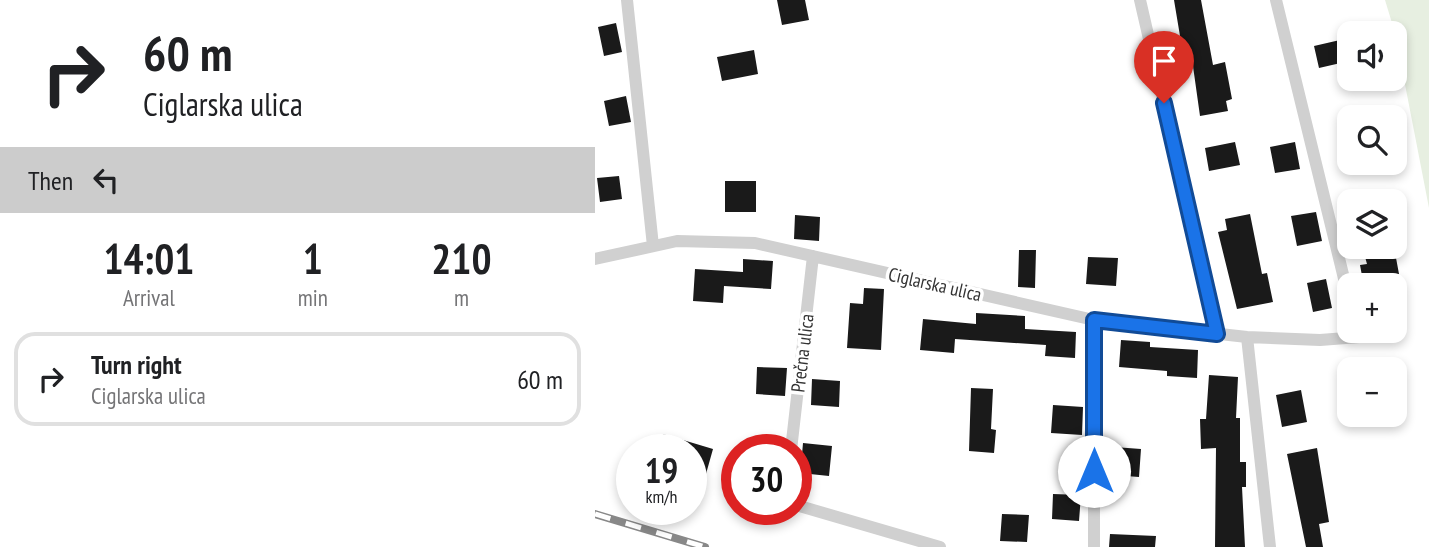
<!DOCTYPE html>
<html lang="en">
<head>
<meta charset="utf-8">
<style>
	:root { --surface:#fff; --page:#f6f6f6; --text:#202124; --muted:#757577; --line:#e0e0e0 }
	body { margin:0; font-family:"PT Sans Narrow",sans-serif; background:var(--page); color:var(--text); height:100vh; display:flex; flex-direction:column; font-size:26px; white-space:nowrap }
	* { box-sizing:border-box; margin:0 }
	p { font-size:23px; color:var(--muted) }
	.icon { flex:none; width:38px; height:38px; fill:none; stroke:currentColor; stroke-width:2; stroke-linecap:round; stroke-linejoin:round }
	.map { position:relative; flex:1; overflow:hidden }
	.drawer { display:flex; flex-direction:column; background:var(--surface); width:595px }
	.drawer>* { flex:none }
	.guide { background:#fff; color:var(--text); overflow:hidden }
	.fabs { position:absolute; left:742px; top:21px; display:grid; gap:14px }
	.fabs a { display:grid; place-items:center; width:70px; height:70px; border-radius:14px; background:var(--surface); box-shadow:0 4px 10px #0003; font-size:35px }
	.speed { position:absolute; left:21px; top:434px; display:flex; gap:14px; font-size:35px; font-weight:700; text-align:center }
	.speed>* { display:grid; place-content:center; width:91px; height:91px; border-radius:50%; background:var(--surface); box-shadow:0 4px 10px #0003; line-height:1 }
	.speed small { font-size:18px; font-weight:400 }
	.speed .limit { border:10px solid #d22; background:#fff; color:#111 }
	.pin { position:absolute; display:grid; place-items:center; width:60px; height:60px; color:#fff; margin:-72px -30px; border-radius:50% 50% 50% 0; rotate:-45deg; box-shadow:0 0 7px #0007 }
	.pin .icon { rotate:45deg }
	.me { position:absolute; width:77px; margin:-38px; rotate:0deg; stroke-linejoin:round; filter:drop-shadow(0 0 5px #0008) }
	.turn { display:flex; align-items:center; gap:24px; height:147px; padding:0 28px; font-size:32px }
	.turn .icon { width:91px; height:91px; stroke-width:2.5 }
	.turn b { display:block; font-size:49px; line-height:60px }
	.then { display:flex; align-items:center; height:66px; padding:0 28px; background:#0003; gap:14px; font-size:26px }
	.eta { display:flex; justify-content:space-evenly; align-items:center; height:119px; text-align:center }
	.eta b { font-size:42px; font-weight:800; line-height:49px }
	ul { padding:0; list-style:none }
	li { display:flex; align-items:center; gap:21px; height:94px; margin:0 14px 10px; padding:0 14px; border:4px solid var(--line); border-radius:21px }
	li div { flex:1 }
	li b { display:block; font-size:26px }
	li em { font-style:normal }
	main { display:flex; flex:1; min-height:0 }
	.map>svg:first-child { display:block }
	.green { fill:#e7efe1 }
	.building { fill:#1a1a1a }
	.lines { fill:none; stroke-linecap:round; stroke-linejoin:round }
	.street { stroke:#d0d0d0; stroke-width:12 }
	.rail-casing { stroke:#888; stroke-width:8 }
	.rail { stroke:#fff; stroke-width:5; stroke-dasharray:16; stroke-linecap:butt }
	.route-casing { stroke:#114b97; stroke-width:18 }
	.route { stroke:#1a73e8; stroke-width:12 }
	.labels { text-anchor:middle; stroke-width:7; stroke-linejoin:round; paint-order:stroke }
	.street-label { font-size:19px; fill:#333; stroke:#fff }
</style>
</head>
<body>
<main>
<section class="drawer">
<div class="guide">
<div class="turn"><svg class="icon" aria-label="right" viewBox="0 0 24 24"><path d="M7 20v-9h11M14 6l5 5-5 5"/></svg><div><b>60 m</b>Ciglarska ulica</div></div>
<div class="then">Then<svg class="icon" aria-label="left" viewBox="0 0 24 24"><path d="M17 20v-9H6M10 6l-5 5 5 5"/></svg></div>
</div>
<div class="eta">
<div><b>14:01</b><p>Arrival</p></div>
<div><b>1</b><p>min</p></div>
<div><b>210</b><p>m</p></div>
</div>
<ul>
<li><svg class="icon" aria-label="right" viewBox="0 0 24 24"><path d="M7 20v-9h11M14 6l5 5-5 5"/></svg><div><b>Turn right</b><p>Ciglarska ulica</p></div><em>60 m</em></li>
</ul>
</section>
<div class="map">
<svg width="834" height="547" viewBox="0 0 834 547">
	<rect width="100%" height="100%" fill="#fff"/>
	<!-- green -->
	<path class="green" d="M790 0H834V208L800 33Z"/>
	<!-- building -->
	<path class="building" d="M182 0H210L214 20 187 25Z
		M579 0H606L618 65 630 62 637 99 631 101 633 111 605 116 596 52 588 54Z
		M21 23 27 52 9 56 3 27Z
		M745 40 750 62 724 68 719 46Z
		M159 50 163 74 127 81 122 57Z
		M31 96 36 122 14 126 9 101Z
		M640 142 645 165 614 171 610 148Z
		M700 142 705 169 680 173 675 147Z
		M24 176 27 199 5 202 2 178Z
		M130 181H161V212H130Z
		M721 212 727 241 702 246 696 216Z
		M655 214 667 274 672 273 678 302 642 309 623 232 632 230 630 219Z
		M200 215 225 217 224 241 199 239Z
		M799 247 804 274 768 281 765 265 772 264 769 253Z
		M424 250H441L440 288 423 287Z
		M493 257 523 258 521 286 491 284Z
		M148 259 178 261 176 289 129 286 128 303 98 301 100 269 148 272Z
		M731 279 737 308 718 312 712 283Z
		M269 288 289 289 286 350 252 348 255 303 268 304Z
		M381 313 430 316V329L481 332 480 358 450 356 451 345 360 339 359 353 325 350 328 319 381 324Z
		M526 340 555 342V347L603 350 602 378 572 376V371L524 367Z
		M162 367 192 368 190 396 161 394Z
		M614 375 643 377 641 418H645V462H651V487H647L650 547H620L621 448 606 449 605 419H611Z
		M217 379 245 381 244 407 216 405Z
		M376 388 398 389 396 429 401 430 399 453 374 451Z
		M706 390 712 422 687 427 681 395Z
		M458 405 488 407 487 435 456 433Z
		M68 434 118 449 109 481 96 478V450H63Z
		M208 443 237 446 234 476 215 474V467L206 466Z
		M519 447 546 449 544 477 518 475Z
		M722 448 734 522 724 524 728 547H711L692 454Z
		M458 494 486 495 484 521 457 519Z
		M407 514 434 515 432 542 405 541Z
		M515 534 561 536 560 547H514Z"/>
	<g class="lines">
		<!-- street -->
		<path class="street" d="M32 0 58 246
			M545 0 622 334
			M681 0 754 299
			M0 259 82 241 160 243 499 320 652 337 725 340 764 337 762 331
			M652 337 675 547
			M196 450 218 256
			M201 505 345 547
			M499 547V320"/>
		<!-- rail casing -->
		<g class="rail-casing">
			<path id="rail" d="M0 514 110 547"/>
		</g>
		<!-- rail -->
		<use href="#rail" class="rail"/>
	</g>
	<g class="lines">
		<!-- route casing -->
		<g class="route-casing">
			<path id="route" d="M499 471V320L622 334 569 103"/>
		</g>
		<!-- route -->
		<use href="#route" class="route"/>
	</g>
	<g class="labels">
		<!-- street labels -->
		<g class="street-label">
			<text transform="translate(340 284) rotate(13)" y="7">Ciglarska ulica</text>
			<text transform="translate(207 353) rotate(-83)" y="7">Prečna ulica</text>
		</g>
	</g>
</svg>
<div class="fabs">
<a><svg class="icon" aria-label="sound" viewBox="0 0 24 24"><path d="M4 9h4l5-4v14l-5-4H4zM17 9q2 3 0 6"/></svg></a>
<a><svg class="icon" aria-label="search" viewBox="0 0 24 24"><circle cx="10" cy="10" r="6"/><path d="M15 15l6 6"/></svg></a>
<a><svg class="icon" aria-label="layers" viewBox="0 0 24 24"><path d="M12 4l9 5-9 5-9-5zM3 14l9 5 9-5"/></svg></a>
<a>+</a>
<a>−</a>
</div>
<div class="speed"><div>19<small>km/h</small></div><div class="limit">30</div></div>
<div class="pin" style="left:569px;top:103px;background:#d93025"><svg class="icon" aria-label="arrive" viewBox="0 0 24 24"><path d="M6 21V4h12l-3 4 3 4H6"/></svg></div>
<svg class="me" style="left:499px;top:471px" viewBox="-20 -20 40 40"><circle r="19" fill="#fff"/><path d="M0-13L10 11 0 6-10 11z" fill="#1a73e8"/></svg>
</div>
</main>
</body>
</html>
